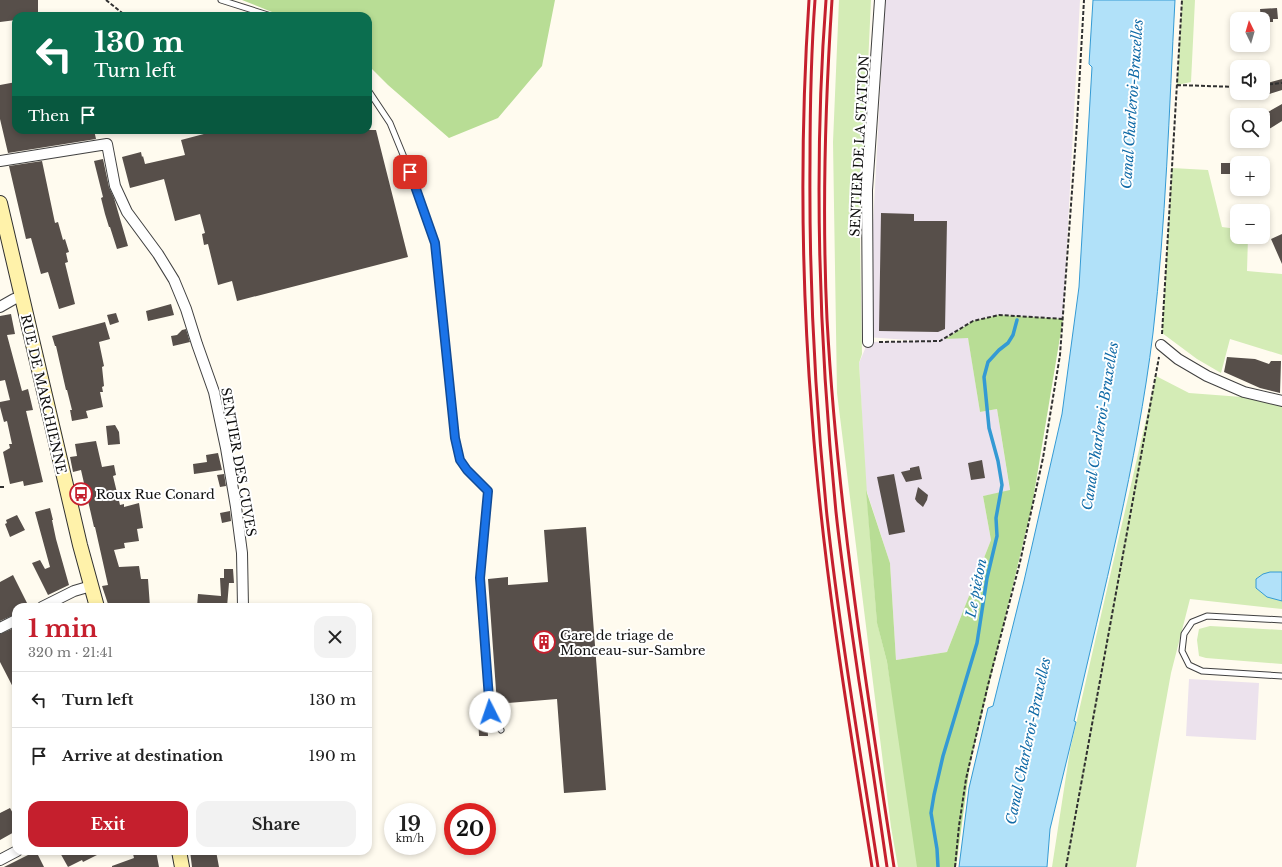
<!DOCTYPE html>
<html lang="en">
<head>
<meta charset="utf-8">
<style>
	:root { --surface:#fff; --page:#f2f2f2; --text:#222; --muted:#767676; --line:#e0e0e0; --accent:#c51f2d }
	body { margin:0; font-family:"Libre Baskerville",serif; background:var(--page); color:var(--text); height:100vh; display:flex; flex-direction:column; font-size:15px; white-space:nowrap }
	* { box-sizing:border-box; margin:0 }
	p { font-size:13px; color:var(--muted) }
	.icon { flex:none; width:22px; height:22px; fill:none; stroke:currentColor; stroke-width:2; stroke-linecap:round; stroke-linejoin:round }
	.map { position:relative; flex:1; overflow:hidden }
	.panel { position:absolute; left:12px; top:603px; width:360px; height:252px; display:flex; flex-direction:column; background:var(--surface); border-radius:12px; box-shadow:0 2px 6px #0003 }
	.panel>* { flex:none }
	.banner { position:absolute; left:12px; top:12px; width:360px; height:122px; border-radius:12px; box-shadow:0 2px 6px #0003; background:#0b6e4f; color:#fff; overflow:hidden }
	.needle { width:26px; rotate:355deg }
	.tools { position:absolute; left:1230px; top:12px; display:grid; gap:8px }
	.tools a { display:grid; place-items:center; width:40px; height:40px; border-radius:8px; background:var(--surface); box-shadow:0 2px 6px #0003; font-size:20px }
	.speed { position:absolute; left:384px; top:803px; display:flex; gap:8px; font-size:20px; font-weight:700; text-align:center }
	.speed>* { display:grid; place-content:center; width:52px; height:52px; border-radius:50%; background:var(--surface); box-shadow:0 2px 6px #0003; line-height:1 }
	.speed small { font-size:10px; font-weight:400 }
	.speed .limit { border:6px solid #d22; background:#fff; color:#111 }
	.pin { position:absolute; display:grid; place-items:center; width:34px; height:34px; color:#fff; margin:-17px; border-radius:8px; box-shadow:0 2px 6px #0006 }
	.me { position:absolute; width:44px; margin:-22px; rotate:356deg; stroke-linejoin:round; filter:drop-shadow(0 0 3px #0008) }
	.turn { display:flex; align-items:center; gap:14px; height:84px; padding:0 16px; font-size:18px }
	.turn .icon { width:52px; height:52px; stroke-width:2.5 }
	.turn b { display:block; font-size:28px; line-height:34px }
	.then { display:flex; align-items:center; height:38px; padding:0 16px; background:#0003; gap:8px; font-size:15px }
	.round { display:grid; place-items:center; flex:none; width:42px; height:42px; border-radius:12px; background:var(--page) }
	.summary { display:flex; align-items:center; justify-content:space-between; height:68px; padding:0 16px }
	h1 { font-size:24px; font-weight:700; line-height:30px; color:var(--accent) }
	.button { display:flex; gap:8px; margin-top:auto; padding:8px 16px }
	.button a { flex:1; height:46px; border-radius:12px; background:var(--accent); color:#fff; font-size:16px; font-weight:700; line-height:46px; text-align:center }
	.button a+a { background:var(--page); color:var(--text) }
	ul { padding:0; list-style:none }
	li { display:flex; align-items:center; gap:12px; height:56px; padding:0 16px; border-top:1px solid var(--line) }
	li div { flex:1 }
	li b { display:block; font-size:15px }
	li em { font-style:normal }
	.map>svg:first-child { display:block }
	.industrial { fill:#ece2ed }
	.green { fill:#d4ecb6 }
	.forest { fill:#b8dd95 }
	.water { fill:#b1e1f9; stroke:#349ad4 }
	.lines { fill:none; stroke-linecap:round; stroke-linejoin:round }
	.stream { stroke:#349ad4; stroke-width:3.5 }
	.building { fill:#574f4a }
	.lane-casing { stroke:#414141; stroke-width:7 }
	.street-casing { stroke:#414141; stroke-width:12 }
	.secondary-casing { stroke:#303030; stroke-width:16 }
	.path { stroke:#303030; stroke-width:2; stroke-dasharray:4 2; stroke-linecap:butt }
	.lane { stroke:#fff; stroke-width:5 }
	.street { stroke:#fff; stroke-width:10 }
	.secondary { stroke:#fff2aa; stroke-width:14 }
	.rail { stroke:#c51f2d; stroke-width:3 }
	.route-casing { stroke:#114b97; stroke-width:10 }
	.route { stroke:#1a73e8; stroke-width:7 }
	.labels { text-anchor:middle; stroke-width:4; stroke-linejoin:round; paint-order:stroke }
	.street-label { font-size:13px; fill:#0e0e0e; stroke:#fff }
	.poi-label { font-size:13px; fill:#0e0e0e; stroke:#fff; text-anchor:start }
	.water-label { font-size:14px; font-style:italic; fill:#116ba7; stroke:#fff }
</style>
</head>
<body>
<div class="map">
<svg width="1282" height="867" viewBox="0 0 1282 867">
	<rect width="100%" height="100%" fill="#fffbef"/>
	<!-- industrial -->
	<path class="industrial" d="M885 0H1080L1063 319 999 315 946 339 968 337 980 412 997 409 1010 491 983 496 991 540 947 652 896 660 890 563 866 489 859 363 868 342 921 341 867 337Z
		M1189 679 1259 683 1256 740 1186 736Z"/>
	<!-- green -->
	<path class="green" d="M839 0H871L860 239 862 354 859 363 868 510 877 622 887 662 921 867H898L891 827 837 393 833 142Z
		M1182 0H1195L1191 82 1177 85Z
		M1172 168 1208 170 1222 227 1237 229V237H1248L1247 271 1282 274V355L1230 339 1221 373 1197 359 1162 333Z
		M1156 376 1189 393 1282 400V609L1190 599 1171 673 1136 867H1052L1070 750Z
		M1210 626 1282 630V664L1206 658 1199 656 1197 640 1199 629Z"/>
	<!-- forest -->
	<path class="forest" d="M242 0H555L542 66 498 118 449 138 388 85 368 65V16H282Z
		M999 315 1063 319 1032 506 970 764 956 867H917L887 662 877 623 866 490 890 563 896 660 947 652 991 540 983 496 1010 490 997 409 980 412 968 338 945 339 973 321Z"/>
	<!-- water -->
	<path class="water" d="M1093 0H1175C1169 111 1166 223 1153 333 1137 464 1103 593 1074 721L1076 722 1050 829 1047 867H959L969 788 988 708 993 706 1024 581 1062 414 1079 287 1092 67 1089 64Z
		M1270 572H1282V601L1267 597 1256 588V579L1263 574Z"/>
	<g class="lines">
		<!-- stream -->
		<path class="stream" d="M938 867 937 849 931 813 934 795 943 756 977 643 987 578 997 536 996 518 1002 485 998 461 989 428 984 377 988 362 999 350 1008 343 1013 335 1017 320"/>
	</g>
	<!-- building -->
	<path class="building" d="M0 0H38V16H16V20L0 22Z
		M1277 8 1278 19H1273V22H1263V19H1261L1260 9Z
		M1282 79V90L1263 96V84Z
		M16 82V130H94L96 139 8 153 0 119V85Z
		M1282 104V121L1269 129 1267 125 1263 127V116L1270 114 1268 112Z
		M219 130H376L408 257 237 301 232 281 218 285 208 244 204 245 202 234 205 233 200 214 175 221 164 179 130 188 122 157 141 152 142 157 143 156 145 164 185 155 181 140Z
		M103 159 109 187 114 198 128 246 117 249 110 227H109L105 214 101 198 103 197 94 161Z
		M42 161 55 223 58 222 63 240 65 239 69 252 66 253 68 262 65 263 75 304 59 309 48 272 41 274 31 238 26 239 9 166Z
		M1221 163H1237V174H1221Z
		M881 213 914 214V221H947L945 329 938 332 879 331Z
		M1282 234V264L1271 239Z
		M171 304 174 315 148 321 146 311Z
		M116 313 119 322 110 325 107 315Z
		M11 314 15 334 7 335 22 391 28 389 33 410 26 411 43 482 24 486 23 481 10 484 3 452 10 448 9 444H12L7 421 4 422 0 407V402L10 400 5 380 0 381V316Z
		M105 322 110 339 99 342 104 366 102 367 104 386 102 387 103 392H100L103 407 86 411 88 418 72 421 70 410H72L67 390H66L56 346H55L52 336Z
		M186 329 190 342 173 346 171 336 177 335 182 330Z
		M1227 357 1255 359 1269 364 1271 361H1281L1280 393 1260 388 1224 372Z
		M115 425 119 432 120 444 108 445 106 426Z
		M96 441 102 467 114 465 116 475 113 476 120 505 124 504V507L139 503 143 528 137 529 139 541 124 543 125 548 114 550 119 567 139 566 141 579H148L150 607H109L102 586 108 585 95 527H94L81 470 73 472 70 457 77 456 75 444Z
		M218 453 222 470 194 474 193 464 207 462 206 455Z
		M982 460 985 478 971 480 968 463Z
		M919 466 922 479 906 482 901 472 910 470V468Z
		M224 474 226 486 220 487 217 475Z
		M894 474 905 532 889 535 877 477Z
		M918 487 928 495 927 500 923 507 917 502 915 499Z
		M50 508 53 520H52L56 539 69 585 48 595 32 563 40 560 45 569 50 567 35 512Z
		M230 511 231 521 222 523 220 513Z
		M17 515 25 530 10 537 5 524 7 523 6 520Z
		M586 527 606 790 564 793 557 699 497 704 488 579 508 577V585L548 582 544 530Z
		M224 569H233L234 583H229L227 607H197L198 594 221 596 220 578H224Z
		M13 575 29 607H16V614L0 621V582Z
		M16 627V693L0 662V634Z
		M487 714 488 736H479L478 715Z
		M10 808 16 819V831L0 840V813Z
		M36 851 44 867H4Z
		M59 851H105L83 862 82 860 68 867Z
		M138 851H156L159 867H112V866L134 858 133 854 138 853Z
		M190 851H216L219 867H192Z"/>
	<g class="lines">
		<!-- lane casing -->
		<g class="lane-casing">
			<path id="lane" d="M221 0 271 16
				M368 90 390 123 415 184 435 243 455 438 460 460 467 470 488 491 480 578 490 712 501 730
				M1282 620 1207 616 1192 622 1184 634 1182 651 1189 665 1202 671 1282 676"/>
		</g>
		<!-- street casing -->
		<g class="street-casing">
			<path id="street" d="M0 161 107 144 115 186 127 212 158 254 174 280 186 309 197 344 214 392 226 448 236 507 242 553 243 607
				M0 307 14 299 21 297
				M868 342 867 190 880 0
				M1161 345 1178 359 1207 376 1244 392 1282 401
				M42 607 74 591 91 586
				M0 628 16 620
				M0 860 17 851"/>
		</g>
		<!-- secondary casing -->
		<g class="secondary-casing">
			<path id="secondary" d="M0 203 80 545 97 607
				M179 851 182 867"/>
		</g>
		<!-- path -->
		<path class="path" d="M106 0 126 16
			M1177 85 1237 87
			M1263 85 1282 83
			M1162 334 1182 0
			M879 342 940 341 973 321 999 315 1063 319
			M0 487H4
			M955 867 959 826 966 779 988 685 1020 562 1043 458 1060 355 1077 123 1084 0
			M1066 867 1159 357"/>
		<!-- lane -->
		<use href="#lane" class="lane"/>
		<!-- street -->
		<use href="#street" class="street"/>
		<!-- secondary -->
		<use href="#secondary" class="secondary"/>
		<!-- rail -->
		<path class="rail" d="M809 0C800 138 801 278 812 416 823 567 848 717 872 867
			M815 0C811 54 810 108 810 162 809 280 815 399 827 516 840 633 860 750 878 867
			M826 0C813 170 819 342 836 512 842 568 851 625 859 681 869 743 878 805 887 867
			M832 0C825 106 822 213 827 319 837 503 866 685 894 867"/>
	</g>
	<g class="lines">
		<!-- route casing -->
		<g class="route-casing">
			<path id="route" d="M410 172 435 243 455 438 460 460 467 470 488 491 480 578 490 712"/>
		</g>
		<!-- route -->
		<use href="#route" class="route"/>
	</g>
	<!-- icons -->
	<defs>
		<g id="bus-ring" transform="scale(1.15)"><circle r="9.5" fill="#fff" stroke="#c51f2d" stroke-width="1.5"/><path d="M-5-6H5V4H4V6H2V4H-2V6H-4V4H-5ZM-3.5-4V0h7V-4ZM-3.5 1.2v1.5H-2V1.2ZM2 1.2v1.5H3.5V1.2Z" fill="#c51f2d"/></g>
		<g id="building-ring" transform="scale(1.15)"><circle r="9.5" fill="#fff" stroke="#c51f2d" stroke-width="1.5"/><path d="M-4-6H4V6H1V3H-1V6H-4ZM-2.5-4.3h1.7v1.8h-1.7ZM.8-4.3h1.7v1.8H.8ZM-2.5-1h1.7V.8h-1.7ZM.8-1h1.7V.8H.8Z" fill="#c51f2d"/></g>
	</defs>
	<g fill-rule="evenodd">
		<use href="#bus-ring" x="81" y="494"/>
		<use href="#building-ring" x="544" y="642"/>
	</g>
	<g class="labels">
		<!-- street labels -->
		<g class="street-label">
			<text transform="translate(859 146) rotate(-87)" y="5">SENTIER DE LA STATION</text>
			<text transform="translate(44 394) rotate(77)" y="5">RUE DE MARCHIENNE</text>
			<text transform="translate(239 462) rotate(80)" y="5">SENTIER DES CUVES</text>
		</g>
		<!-- poi labels -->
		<g class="poi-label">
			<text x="96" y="499">Roux Rue Conard</text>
			<text x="560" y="640">Gare de triage de<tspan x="560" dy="15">Monceau-sur-Sambre</tspan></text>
		</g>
		<!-- water labels -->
		<g class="water-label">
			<text transform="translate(1132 104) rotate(-86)" y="5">Canal Charleroi-Bruxelles</text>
			<text transform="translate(1100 426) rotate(-81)" y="5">Canal Charleroi-Bruxelles</text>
			<text transform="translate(976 588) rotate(-79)" y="5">Le piéton</text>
			<text transform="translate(1028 741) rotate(-78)" y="5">Canal Charleroi-Bruxelles</text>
		</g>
	</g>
</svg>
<div class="tools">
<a><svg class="needle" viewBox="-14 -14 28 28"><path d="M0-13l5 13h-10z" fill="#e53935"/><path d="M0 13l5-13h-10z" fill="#767676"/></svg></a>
<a><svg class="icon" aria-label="sound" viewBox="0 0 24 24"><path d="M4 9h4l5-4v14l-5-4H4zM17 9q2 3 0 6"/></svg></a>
<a><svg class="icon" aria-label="search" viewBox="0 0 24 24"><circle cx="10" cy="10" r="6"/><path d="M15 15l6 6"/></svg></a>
<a>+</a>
<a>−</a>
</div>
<div class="speed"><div>19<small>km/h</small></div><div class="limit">20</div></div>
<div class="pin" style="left:410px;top:172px;background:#d93025"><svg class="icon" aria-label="arrive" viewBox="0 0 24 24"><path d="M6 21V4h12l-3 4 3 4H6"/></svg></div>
<svg class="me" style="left:490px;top:712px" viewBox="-20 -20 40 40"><circle r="19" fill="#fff"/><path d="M0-13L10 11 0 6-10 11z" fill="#1a73e8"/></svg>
<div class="banner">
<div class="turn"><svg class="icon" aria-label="left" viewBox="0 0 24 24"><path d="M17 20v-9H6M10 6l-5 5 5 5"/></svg><div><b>130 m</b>Turn left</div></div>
<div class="then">Then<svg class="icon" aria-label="arrive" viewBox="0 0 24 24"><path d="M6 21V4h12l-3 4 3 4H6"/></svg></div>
</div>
<section class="panel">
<div class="summary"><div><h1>1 min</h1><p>320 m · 21:41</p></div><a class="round"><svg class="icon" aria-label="close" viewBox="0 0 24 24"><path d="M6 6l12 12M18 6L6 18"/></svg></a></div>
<ul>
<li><svg class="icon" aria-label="left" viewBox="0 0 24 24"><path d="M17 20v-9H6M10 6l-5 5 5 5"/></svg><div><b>Turn left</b></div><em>130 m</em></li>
<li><svg class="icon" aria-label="arrive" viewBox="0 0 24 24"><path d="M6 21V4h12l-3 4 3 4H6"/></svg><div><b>Arrive at destination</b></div><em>190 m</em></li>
</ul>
<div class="button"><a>Exit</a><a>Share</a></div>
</section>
</div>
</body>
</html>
